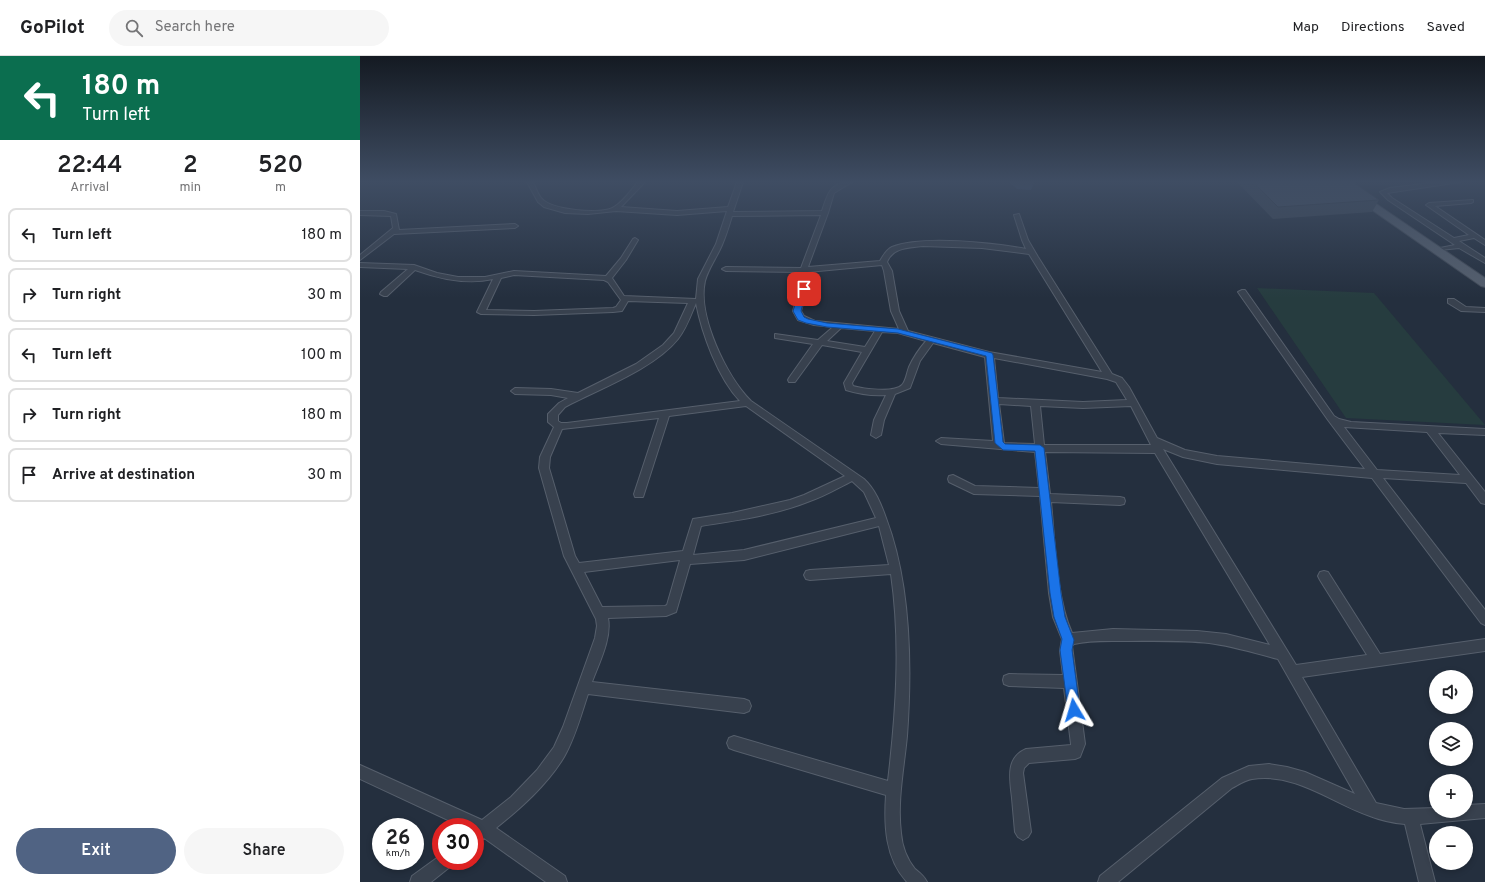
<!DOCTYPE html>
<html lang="en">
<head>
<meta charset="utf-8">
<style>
	:root { --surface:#fff; --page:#f6f6f6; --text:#202124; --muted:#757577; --line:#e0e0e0; --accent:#506383 }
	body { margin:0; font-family:Overpass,sans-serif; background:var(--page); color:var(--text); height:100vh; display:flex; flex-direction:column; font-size:15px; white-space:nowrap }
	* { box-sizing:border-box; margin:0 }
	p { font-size:13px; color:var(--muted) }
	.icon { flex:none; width:22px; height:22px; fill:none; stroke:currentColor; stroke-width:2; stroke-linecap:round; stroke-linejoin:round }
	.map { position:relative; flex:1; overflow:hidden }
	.sheet { display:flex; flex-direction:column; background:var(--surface); width:360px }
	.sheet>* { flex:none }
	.top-card { background:#0b6e4f; color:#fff; overflow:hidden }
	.fabs { position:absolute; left:1069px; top:614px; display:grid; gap:8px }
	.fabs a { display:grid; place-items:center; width:44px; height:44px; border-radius:50%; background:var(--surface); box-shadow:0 2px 6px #0003; font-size:20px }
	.speed { position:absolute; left:12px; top:762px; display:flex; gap:8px; font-size:20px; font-weight:700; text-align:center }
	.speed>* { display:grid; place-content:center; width:52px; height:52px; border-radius:50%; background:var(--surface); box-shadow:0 2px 6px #0003; line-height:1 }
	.speed small { font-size:10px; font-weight:400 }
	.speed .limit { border:6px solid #d22; background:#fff; color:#111 }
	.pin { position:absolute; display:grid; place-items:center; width:34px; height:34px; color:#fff; margin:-17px; border-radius:8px; box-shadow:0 2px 6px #0006 }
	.me { position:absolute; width:44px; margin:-22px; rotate:353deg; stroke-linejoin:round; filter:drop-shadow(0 0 3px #0008) }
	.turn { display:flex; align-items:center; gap:14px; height:84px; padding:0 16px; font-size:18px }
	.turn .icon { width:52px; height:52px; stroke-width:2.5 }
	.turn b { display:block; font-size:28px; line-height:34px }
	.eta { display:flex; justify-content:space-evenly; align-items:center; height:68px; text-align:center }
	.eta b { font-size:24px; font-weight:600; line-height:28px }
	.primary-button { display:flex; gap:8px; margin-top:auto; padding:8px 16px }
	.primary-button a { flex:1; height:46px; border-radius:24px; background:var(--accent); color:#fff; font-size:16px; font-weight:600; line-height:46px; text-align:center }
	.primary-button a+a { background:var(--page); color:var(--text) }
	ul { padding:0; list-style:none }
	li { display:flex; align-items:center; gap:12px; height:54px; margin:0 8px 6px; padding:0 8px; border:2px solid var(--line); border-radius:8px }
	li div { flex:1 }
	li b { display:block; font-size:15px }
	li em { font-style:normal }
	header { display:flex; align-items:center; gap:24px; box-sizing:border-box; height:56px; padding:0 20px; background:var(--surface); border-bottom:1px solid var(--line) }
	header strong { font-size:19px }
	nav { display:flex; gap:22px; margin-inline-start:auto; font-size:14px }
	.search { width:280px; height:36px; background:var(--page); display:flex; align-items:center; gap:10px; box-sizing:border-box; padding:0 14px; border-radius:22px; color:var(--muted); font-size:15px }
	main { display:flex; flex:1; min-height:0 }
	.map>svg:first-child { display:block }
	.green { fill:#263c3f }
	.water { fill:#394c67 }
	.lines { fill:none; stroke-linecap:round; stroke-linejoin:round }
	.minor-casing { stroke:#565f6c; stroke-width:2 }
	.primary-casing { stroke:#414a57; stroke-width:2 }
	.minor { fill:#38414e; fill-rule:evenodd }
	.primary { fill:#56606e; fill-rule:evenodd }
	.wall { fill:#3b4654 }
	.building { fill:#455162; stroke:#303945 }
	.route { fill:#1a73e8; stroke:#114b97 }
</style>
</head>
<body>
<header>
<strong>GoPilot</strong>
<div class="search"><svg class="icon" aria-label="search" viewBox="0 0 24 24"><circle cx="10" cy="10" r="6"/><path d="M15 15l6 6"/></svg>Search here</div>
<nav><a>Map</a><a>Directions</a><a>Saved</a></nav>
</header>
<main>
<section class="sheet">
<div class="top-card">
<div class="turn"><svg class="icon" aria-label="left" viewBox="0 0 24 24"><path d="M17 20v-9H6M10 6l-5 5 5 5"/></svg><div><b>180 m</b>Turn left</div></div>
</div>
<div class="eta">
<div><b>22:44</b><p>Arrival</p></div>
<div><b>2</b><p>min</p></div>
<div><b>520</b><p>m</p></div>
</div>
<ul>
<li><svg class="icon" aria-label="left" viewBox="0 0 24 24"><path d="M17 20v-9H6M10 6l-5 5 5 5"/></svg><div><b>Turn left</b></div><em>180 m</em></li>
<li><svg class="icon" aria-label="right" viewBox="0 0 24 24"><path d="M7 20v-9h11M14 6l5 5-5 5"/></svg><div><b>Turn right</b></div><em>30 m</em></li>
<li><svg class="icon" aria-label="left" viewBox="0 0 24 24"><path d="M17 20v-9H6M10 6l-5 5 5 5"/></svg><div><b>Turn left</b></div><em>100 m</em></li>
<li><svg class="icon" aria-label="right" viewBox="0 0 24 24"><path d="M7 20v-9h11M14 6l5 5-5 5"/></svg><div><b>Turn right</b></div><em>180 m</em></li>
<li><svg class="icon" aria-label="arrive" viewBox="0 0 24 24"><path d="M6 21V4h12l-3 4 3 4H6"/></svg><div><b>Arrive at destination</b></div><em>30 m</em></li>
</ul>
<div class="primary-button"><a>Exit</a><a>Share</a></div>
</section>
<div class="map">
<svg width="1125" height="826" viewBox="0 0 1125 826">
	<rect width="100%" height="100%" fill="#242f3e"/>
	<!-- green -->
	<path class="green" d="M897 232 1014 237 1125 369 986 362Z"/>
	<!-- water -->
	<path class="water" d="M649 126H674L671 134 657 133Z"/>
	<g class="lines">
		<!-- minor casing -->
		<g class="minor-casing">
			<path id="minor" d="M167 126H173C176 132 178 139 182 143 192 154 242 159 254 151 263 146 271 134 278 126H285L261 151 317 155 368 151 377 126H383L373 156 462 155C468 137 470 126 492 126L474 137 468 157 448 211 520 205C523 200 526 194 532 191 563 179 633 187 666 193L662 184 654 159 659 158 668 184 678 201 752 318 762 322 769 331 797 382 825 394 857 400 1005 413 968 364 878 236 882 234H885L974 360 979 363 991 366 1125 373V379L1078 377 1125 436V448L1121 447 1106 427 1023 422 1125 554V569L1121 567 1012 422 857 408 823 401 803 393 936 609 1007 599 960 524 958 520 960 516 964 515 968 516 1020 598 1125 583V595L942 621 1016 747 1044 753 1076 752V755H1106V749L1125 748V762L1060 768 1075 826H1059L1045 768C1034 767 1020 764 1010 760 972 747 935 716 892 723 885 724 878 729 872 732L758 826H738L740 820 862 722 889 710 909 708 927 711 945 716 995 738 918 603C895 597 872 590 849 587 822 584 793 585 766 585 749 585 730 584 714 588L712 590 725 688 720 701 715 703 669 707 664 712 663 717 671 776 668 781 663 784 658 781 655 776C654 765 653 753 652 742 650 723 645 702 666 693L711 689V688L704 632 649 630 644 628 643 624 644 620 649 618 703 619 700 595 702 583 693 561 689 537 680 440 614 438 589 426 588 423 589 420 593 419 615 430 679 432 675 396 581 388 576 385 581 382 633 385 625 301 573 287 560 305 550 332 535 338 524 364 521 379 516 382 511 379 514 364 526 339C512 340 499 338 486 334L484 327 502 296 462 289 435 326H429L428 324 429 322 453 288 415 282V278L458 284 473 271 454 269 438 264 433 255 441 226V216L366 215 362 213 366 211 441 212 461 159 372 160C369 170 366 180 362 189 357 201 348 213 345 225 337 260 367 321 391 345L504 423C515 433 521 448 526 462 551 528 552 611 547 680 544 712 537 745 541 777 542 790 547 803 555 813 560 817 564 820 567 826H547C525 802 524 769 526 739L374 694 369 692 367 687 369 682 374 680 528 725C536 657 541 587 531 518L450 524 446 523 444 519 446 515 450 514 529 509 519 470 384 504 330 508 316 556 306 560 248 562C252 582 239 607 232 626L384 643 389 645 391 650 389 655 384 657 228 638C221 659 215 682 204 701 187 729 161 752 136 772L205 820 207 826H186L124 782 115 788V771H103L0 723V709L122 764 151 741 177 714 194 691 203 671 235 582 237 570 236 563 204 500 179 412 180 401 194 371 188 366V358L199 347 208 342 191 339 155 338 151 335 155 332 191 333 218 337 276 308 303 289 314 277 328 247 268 245 262 255 253 256 174 259 121 258 117 256 133 223C107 229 80 223 55 214L27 240H24L20 238 21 236 48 213 0 211V207L54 209 77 217 98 221H125L154 215 246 220 261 202 273 183 275 182 278 184 266 204 252 222 264 240 336 243 338 223 356 188 367 155 317 159 256 155 228 158 205 157 184 151 178 146ZM563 190 622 192 669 198 742 316 629 296 548 275 539 255 532 215 527 206C533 191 549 192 563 190ZM522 209 524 215 531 255 539 273 455 265 444 260 441 255 449 226 448 216ZM154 219 244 224 248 226 261 244 256 251 253 252 174 255 126 254 141 222ZM336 247C342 278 358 322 380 345L207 367H201L198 365V359L205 351C239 333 294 313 318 283 326 273 331 259 336 247ZM481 272 515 275 505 291 467 285ZM522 276 538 277 566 285C559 293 553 302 549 311 547 316 546 325 542 329 534 337 503 333 493 330L492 327ZM634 302 747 323 756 326 767 344 723 346 638 342ZM639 348 671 350 675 388 644 387ZM386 350 485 420 444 439 430 444 372 457 333 463 323 495 219 507 215 500 189 412 190 401 202 373 299 362 274 438 275 441H283L284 438 309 360ZM680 350 723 352 771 350 791 389H684ZM984 371 1067 376 1100 419 1017 414ZM685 396 795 397 910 589 866 578 837 575 753 573 712 577C696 541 695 486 691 446L760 449 764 448 765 445 764 442 760 441 690 438ZM492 425 504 436 516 462 384 494 333 499 341 470C378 464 416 459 450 445 465 440 478 432 492 425ZM320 504 307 549 305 550 242 551 224 516Z
				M1079 126H1100L1027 137 1032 142 1094 182 1109 179 1066 149 1069 147 1113 144V146L1111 147 1075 150 1125 184V189L1114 182 1099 185 1125 202V207L1099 192 1080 194V192L1095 189 1028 144 1020 136 1030 132Z
				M0 155H24L36 158 39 174 155 168 158 170 155 172 34 178 0 204V199L33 172 31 160 0 159Z
				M1088 243H1094L1106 251 1125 252V256L1101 255 1088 247Z
				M81 799V805H94L91 810 71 826H50L52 820Z"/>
		</g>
		<!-- primary casing -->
		<g class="primary-casing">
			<path id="primary" d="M972 126H984L1125 222V231L1121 230Z"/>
		</g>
		<!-- minor -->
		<use href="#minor" class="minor"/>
		<!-- primary -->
		<use href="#primary" class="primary"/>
	</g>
	<!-- wall -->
	<path class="wall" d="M877 126H993L1019 144 1012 156 913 163Z"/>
	<!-- building -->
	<path class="building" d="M893 126H993L1019 144 918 151Z"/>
	<!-- sky -->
	<linearGradient id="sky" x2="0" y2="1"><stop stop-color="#141a22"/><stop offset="0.52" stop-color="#3f4d63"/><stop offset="1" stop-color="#3f4d63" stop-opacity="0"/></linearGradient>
	<rect width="1125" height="242" fill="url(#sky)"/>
	<!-- route -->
	<path class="route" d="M441 231 447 233 441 255 444 261 448 263 467 267 538 273 632 297 633 299 643 386 645 388 680 389 684 392 701 537 705 561 714 584 712 594 720 654 718 658 714 660 709 658 708 654 700 594 702 583 694 561 690 537 675 395 643 394 635 387 626 300 538 277 467 271 446 267 438 264 433 255Z"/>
</svg>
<div class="fabs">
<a><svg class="icon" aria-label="sound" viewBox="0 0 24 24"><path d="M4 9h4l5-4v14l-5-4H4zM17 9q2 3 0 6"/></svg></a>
<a><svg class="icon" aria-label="layers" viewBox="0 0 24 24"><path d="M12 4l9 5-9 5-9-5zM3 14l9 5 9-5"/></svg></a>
<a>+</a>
<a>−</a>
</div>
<div class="speed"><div>26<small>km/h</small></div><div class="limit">30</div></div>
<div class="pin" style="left:444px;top:233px;background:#d93025"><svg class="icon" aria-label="arrive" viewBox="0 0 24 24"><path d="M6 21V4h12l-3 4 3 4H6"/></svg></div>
<svg class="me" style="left:714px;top:654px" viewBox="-20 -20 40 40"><path d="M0-17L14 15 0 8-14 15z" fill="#1a73e8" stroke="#fff" stroke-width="4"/></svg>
</div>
</main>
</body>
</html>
